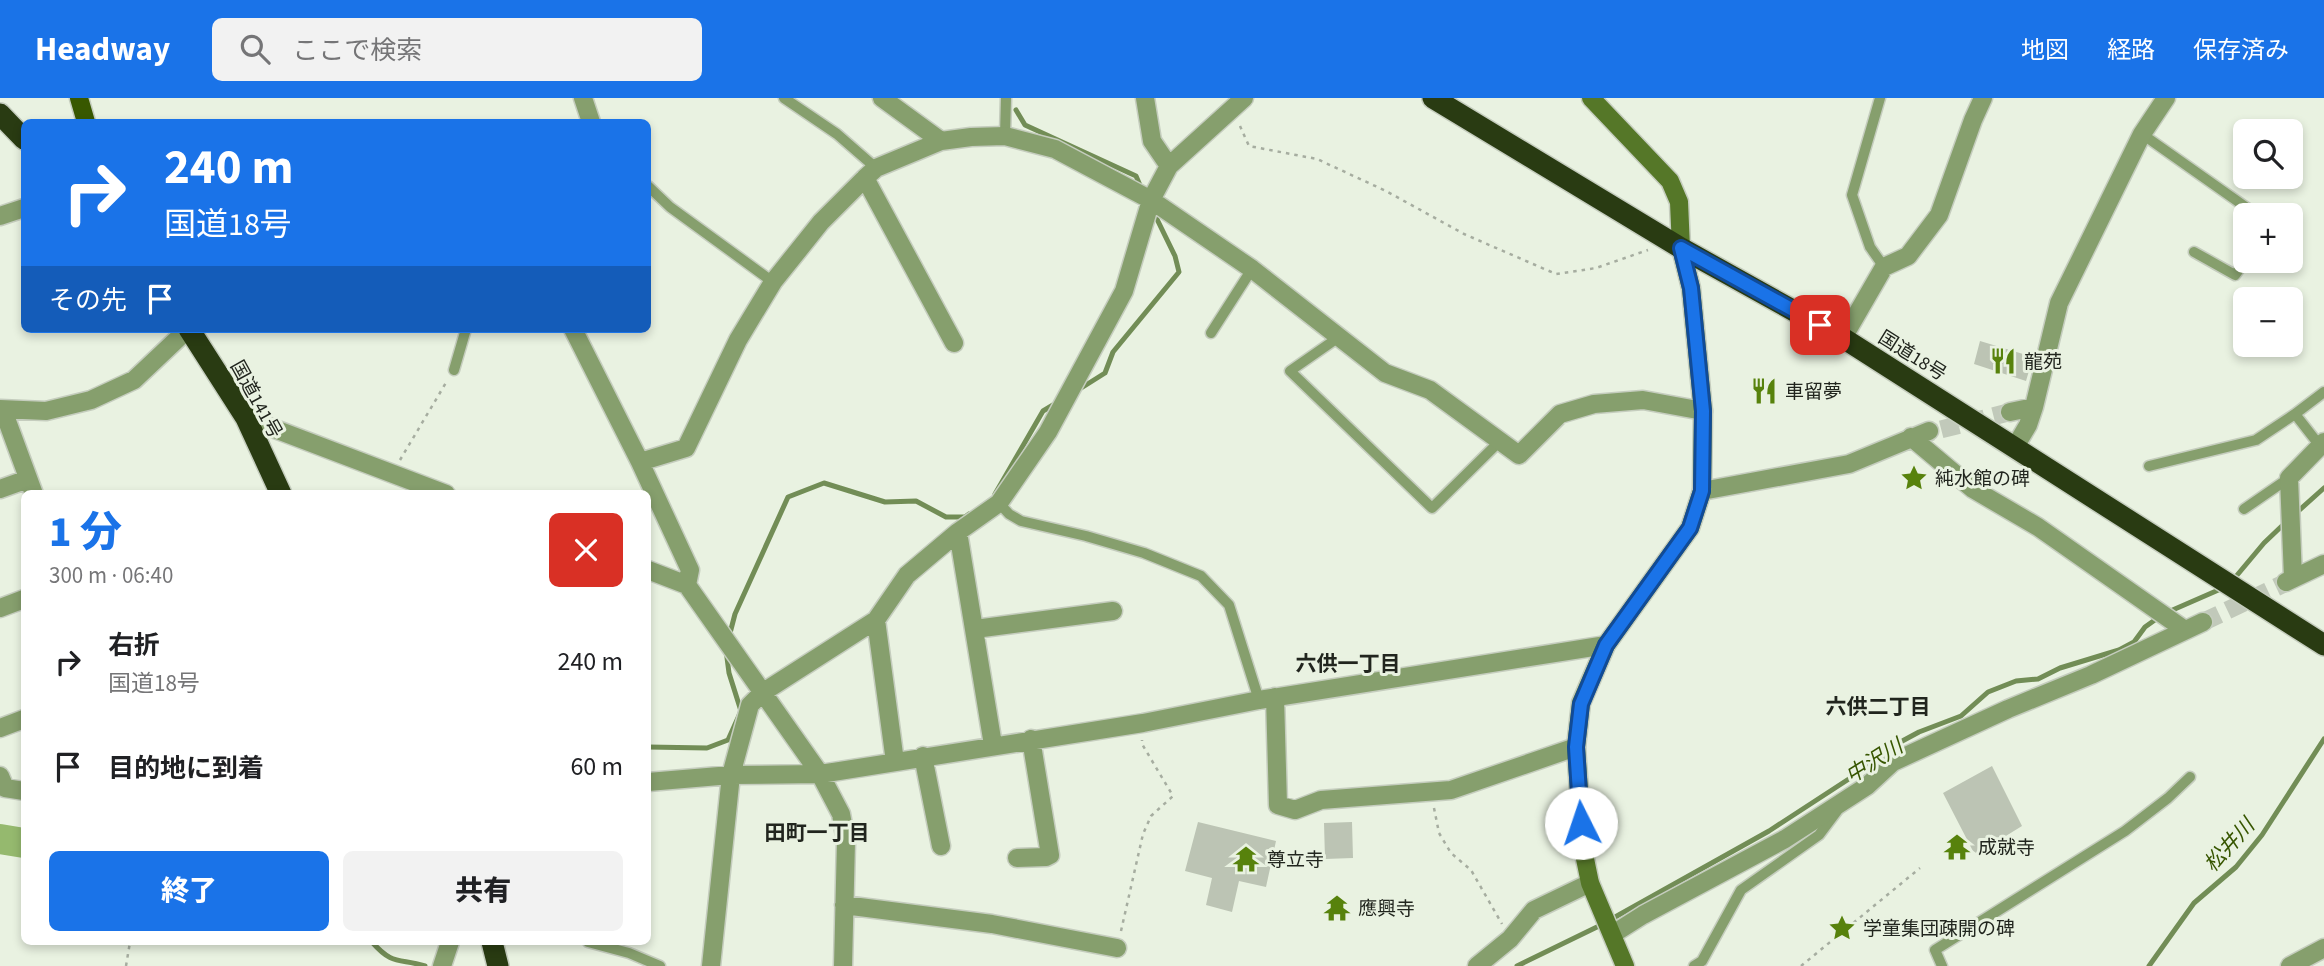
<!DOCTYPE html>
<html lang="ja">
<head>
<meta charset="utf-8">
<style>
	:root { --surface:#fff; --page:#f2f2f2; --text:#202124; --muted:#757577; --accent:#1a73e8 }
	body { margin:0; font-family:"Source Sans 3","Noto Sans JP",sans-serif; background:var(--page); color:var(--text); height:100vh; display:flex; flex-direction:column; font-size:26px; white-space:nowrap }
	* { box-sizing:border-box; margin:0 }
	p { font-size:23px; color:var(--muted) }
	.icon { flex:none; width:38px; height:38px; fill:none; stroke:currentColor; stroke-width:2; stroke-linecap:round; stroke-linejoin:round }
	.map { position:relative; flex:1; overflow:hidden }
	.sheet { position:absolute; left:21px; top:392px; width:630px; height:455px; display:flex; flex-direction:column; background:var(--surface); border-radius:10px; box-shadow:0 4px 10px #0003 }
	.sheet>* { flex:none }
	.banner { position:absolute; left:21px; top:21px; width:630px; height:214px; border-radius:10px; box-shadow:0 4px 10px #0003; background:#1a73e8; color:#fff; overflow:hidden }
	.controls { position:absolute; left:2233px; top:21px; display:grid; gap:14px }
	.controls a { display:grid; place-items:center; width:70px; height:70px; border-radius:10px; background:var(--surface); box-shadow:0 4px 10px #0003; font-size:35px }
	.pin { position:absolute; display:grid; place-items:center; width:60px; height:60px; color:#fff; margin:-30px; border-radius:14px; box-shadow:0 4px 10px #0006 }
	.me { position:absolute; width:77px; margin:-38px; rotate:356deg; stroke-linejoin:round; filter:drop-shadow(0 0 5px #0008) }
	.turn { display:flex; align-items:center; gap:24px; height:147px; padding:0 28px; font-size:32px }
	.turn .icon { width:91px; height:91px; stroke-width:2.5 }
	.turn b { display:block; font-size:49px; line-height:60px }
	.then { display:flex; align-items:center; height:66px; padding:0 28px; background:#0003; gap:14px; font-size:26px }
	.round { display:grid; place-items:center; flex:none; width:74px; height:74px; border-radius:10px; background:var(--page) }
	.summary { display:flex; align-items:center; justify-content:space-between; height:119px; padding:0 28px }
	h1 { font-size:42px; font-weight:800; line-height:52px; color:var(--accent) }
	.action { display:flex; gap:14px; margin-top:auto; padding:14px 28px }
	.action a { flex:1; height:80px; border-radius:10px; background:var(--accent); color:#fff; font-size:28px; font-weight:800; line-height:80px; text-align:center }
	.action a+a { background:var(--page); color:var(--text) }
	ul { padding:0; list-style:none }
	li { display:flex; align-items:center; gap:21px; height:105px; padding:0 28px }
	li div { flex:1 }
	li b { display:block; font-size:26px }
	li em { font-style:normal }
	header { display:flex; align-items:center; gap:42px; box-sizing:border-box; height:98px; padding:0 35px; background:var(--accent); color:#fff }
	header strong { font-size:33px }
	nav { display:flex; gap:38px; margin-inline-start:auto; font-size:24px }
	.search { width:490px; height:63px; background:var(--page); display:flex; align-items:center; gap:18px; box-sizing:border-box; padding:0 24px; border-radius:10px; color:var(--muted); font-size:26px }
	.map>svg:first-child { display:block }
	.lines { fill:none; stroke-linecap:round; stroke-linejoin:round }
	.stream { stroke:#728d56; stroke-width:5 }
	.river { stroke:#95b96e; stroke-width:30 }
	.building { fill:#bcc4b4 }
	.street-tunnel { stroke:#c1c9ba; stroke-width:18; stroke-dasharray:18 9; stroke-linecap:butt }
	.lane-casing { stroke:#c5cdbe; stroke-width:13 }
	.street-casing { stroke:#c5cdbe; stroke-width:21 }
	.secondary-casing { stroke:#c5cdbe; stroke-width:21 }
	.primary-casing { stroke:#c5cdbe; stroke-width:21 }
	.highway-casing { stroke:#c5cdbe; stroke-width:24 }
	.path { stroke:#a6ada0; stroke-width:2.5; stroke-dasharray:3.5 5; stroke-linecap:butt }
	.lane { stroke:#869f6d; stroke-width:10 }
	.street { stroke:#869f6d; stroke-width:18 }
	.secondary { stroke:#557728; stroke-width:18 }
	.primary { stroke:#385800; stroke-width:18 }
	.highway { stroke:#293b12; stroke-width:21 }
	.route-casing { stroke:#114b97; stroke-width:18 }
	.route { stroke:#1a73e8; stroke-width:12 }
	.labels { text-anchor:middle; stroke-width:6; stroke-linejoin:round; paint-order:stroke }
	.street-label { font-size:19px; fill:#21251e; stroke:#e9f2e1 }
	.poi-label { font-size:19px; fill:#21251e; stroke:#e9f2e1; text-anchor:start }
	.neighbourhood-label { font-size:21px; font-weight:bold; fill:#21251e; stroke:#e9f2e1 }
	.water-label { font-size:21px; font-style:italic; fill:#375600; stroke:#e9f2e1 }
</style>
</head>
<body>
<header>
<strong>Headway</strong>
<div class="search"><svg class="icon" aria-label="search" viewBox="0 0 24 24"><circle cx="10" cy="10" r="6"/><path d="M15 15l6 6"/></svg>ここで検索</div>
<nav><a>地図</a><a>経路</a><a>保存済み</a></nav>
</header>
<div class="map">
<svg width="2324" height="868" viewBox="0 0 2324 868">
	<rect width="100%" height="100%" fill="#e9f2e1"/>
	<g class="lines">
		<!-- stream -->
		<path class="stream" d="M1016 12 1025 27 1136 78 1142 92
			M1078 292 1105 275 1113 254 1179 174 1175 158 1153 113
			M995 396 1043 313 1058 304
			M2295 416 2324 390
			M2233 482 2264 445 2285 425
			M2168 514 2223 490
			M729 539 735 516 788 399 824 385 885 404 916 403 946 419H965L969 416
			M648 649 707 650 728 642 741 613 729 575 726 552
			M372 844C393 868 399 860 425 868
			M1517 868 1599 828 1769 733 1858 675 1893 648 1919 634 1961 618 1988 594 2016 583 2038 581 2060 570 2119 552 2134 544 2145 529 2159 519
			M2149 868 2194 805 2236 769 2262 737 2324 641"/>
		<!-- river -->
		<path class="river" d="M0 741 24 745"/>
	</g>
	<!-- building -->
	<path class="building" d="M1980 243 2033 259 2026 283 1974 266Z
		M1992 668 2022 728 1975 757 1943 695Z
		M1198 724 1276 743 1266 789 1239 783 1232 814 1206 807 1212 780 1185 773Z
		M1352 724 1353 760 1325 761 1324 725Z"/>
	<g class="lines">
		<!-- street-tunnel -->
		<path class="street-tunnel" d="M1915 338 2010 314
			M2203 524 2283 486"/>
		<!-- lane casing -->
		<g class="lane-casing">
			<path id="lane" d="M784 0 837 36 876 70
				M1880 0 1852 97 1870 149 1884 169
				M2142 36 2257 117
				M1005 38 1006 0
				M648 88 670 109 773 184
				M2194 154 2235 177 2245 163
				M1211 235 1252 171
				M1339 239 1290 273 1432 410 1500 343
				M454 272 466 231
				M2295 316 2324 294
				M2149 368 2256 342 2295 316 2320 348
				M999 405 1009 416 1021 423 1086 438 1144 455 1201 478 1229 507 1259 602
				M2244 411 2289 380
				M588 844 629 855 660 868
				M1694 868 1702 863 1741 792 1819 737 1837 713
				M1942 868 1935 852 2125 733 2168 700 2190 679"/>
		</g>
		<!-- street casing -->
		<g class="street-casing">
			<path id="street" d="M583 0 591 24
				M882 0 941 43
				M1145 0 1152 43 1169 68
				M865 80 954 245
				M0 118 24 110
				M573 231 640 364 690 472 687 487
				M1843 240 1884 169 1908 158 1939 117 1973 22 1983 0
				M0 311 46 313 91 302 134 282 188 231
				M3 312 34 396
				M2010 314 2034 309
				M246 320 446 396
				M1911 339 1973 391 2038 429 2185 532
				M2015 349 2028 327 2034 309 2059 205 2142 36 2166 0
				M640 364 686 350 738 242 773 184 821 124 865 80 876 70 941 43 971 39 1005 38 1055 51 1151 102 1252 171 1385 275 1430 292 1519 357 1560 316 1594 306 1643 302 1703 313
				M0 391 28 381
				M1702 393 1849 366 1929 333
				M958 434 993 647
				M648 472 687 487 820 676 841 716 846 743 843 868
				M2293 480 2289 380 2324 344
				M2286 484 2324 466
				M0 510 24 501
				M876 522 895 664
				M975 531 1113 513
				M1275 599 1278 707 1295 712 1321 702 1451 692 1576 649
				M0 630 24 621
				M923 658 941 748
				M0 678 5 690 24 693
				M648 684 731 677 820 676 1143 625 1259 602 1606 547
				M1017 760 1046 759 1050 757 1031 641
				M844 807 992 826 1117 850
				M1613 836 1643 817 1785 741 1867 688 1893 664 2008 611 2091 577 2203 524
				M442 868 450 844
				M711 868 731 677 750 607 762 595 876 522 907 477 958 434 999 405 1048 334 1124 193 1151 102 1169 68 1244 0
				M1477 868 1510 841 1534 812 1590 785
				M2290 868 2324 850"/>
		</g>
		<!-- secondary casing -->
		<g class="secondary-casing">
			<path id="secondary" d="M1591 0 1670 83 1679 104 1681 150 1691 190 1703 313 1702 393 1690 430 1606 547 1581 605 1576 649 1583 751 1590 785 1625 868"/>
		</g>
		<!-- primary casing -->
		<g class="primary-casing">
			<path id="primary" d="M79 0 86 24"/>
		</g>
		<!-- highway casing -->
		<g class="highway-casing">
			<path id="highway" d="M1433 0 1681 150 1843 240 2324 547
				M0 16 24 41
				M189 231 246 320 281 396
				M492 844 498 868"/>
		</g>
		<!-- path -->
		<path class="path" d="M1240 28 1249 48 1317 61 1386 93 1464 136 1556 176 1596 170 1648 152
			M400 362 447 283
			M1434 710 1439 735 1451 755 1471 772 1502 826
			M1121 833 1143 736 1151 718 1173 698 1142 646V642
			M126 868 130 844
			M1801 868 1920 770"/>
		<!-- lane -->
		<use href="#lane" class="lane"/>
		<!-- street -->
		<use href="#street" class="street"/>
		<!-- secondary -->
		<use href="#secondary" class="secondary"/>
		<!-- primary -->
		<use href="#primary" class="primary"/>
		<!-- highway -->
		<use href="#highway" class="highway"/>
	</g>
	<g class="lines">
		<!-- route casing -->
		<g class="route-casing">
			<path id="route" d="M1581 725 1576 649 1581 606 1606 547 1690 430 1702 393 1703 313 1691 190 1681 150 1820 227"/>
		</g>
		<!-- route -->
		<use href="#route" class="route"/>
	</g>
	<!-- icons -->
	<defs>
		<g id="restaurant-bare" transform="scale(2.1)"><path d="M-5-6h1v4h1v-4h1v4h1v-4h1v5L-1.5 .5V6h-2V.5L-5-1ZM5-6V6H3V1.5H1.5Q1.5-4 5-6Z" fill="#57820c" stroke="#e9f2e1" stroke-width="2.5" paint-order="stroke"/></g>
		<g id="sight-bare" transform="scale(2.1)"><path d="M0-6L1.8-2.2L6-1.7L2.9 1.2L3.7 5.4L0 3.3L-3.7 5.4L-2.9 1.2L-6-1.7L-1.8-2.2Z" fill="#57820c" stroke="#e9f2e1" stroke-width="2.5" paint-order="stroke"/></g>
		<g id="temple-bare" transform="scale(2.1)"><path d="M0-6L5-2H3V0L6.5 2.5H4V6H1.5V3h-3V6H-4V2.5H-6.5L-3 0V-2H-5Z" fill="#57820c" stroke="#e9f2e1" stroke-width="2.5" paint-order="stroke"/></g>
	</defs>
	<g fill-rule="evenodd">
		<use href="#restaurant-bare" x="2003" y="263"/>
		<use href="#restaurant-bare" x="1764" y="293"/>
		<use href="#sight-bare" x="1914" y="380"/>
		<use href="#temple-bare" x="1957" y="749"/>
		<use href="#temple-bare" x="1246" y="761"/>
		<use href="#temple-bare" x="1337" y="810"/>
		<use href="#sight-bare" x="1842" y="830"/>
	</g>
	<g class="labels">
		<!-- street labels -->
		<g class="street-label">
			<text transform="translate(1913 257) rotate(32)" y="7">国道18号</text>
			<text transform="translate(257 301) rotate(61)" y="7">国道141号</text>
		</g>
		<!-- poi labels -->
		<g class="poi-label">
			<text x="2024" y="270">龍苑</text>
			<text x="1785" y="300">車留夢</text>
			<text x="1935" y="387">純水館の碑</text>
			<text x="1978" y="756">成就寺</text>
			<text x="1267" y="768">尊立寺</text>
			<text x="1358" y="817">應興寺</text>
			<text x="1863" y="837">学童集団疎開の碑</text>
		</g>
		<!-- neighbourhood labels -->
		<g class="neighbourhood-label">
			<text x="1348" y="573">六供一丁目</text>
			<text x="1878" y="616">六供二丁目</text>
			<text x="817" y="742">田町一丁目</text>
		</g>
		<!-- water labels -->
		<g class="water-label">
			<text transform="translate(1874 663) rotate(-32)" y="7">中沢川</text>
			<text transform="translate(2229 747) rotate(-48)" y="7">松井川</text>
		</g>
	</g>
</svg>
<div class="controls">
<a><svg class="icon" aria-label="search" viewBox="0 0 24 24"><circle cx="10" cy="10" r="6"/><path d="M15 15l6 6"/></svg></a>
<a>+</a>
<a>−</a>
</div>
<div class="pin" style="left:1820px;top:227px;background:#d93025"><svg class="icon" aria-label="arrive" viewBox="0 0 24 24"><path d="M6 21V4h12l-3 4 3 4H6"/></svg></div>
<svg class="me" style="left:1581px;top:725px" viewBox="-20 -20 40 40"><circle r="19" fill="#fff"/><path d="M0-13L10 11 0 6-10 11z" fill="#1a73e8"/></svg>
<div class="banner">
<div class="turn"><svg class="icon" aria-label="right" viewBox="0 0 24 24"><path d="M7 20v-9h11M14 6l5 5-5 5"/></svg><div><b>240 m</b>国道18号</div></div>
<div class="then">その先<svg class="icon" aria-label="arrive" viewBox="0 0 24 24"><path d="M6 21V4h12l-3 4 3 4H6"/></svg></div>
</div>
<section class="sheet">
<div class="summary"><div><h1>1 分</h1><p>300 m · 06:40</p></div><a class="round" style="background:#d93025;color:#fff"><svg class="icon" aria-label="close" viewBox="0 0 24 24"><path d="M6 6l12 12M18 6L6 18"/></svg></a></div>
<ul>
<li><svg class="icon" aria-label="right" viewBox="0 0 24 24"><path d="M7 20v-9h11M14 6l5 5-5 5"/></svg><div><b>右折</b><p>国道18号</p></div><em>240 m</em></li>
<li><svg class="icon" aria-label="arrive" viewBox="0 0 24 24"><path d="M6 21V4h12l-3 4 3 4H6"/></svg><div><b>目的地に到着</b></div><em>60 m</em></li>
</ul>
<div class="action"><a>終了</a><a>共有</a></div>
</section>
</div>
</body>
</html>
